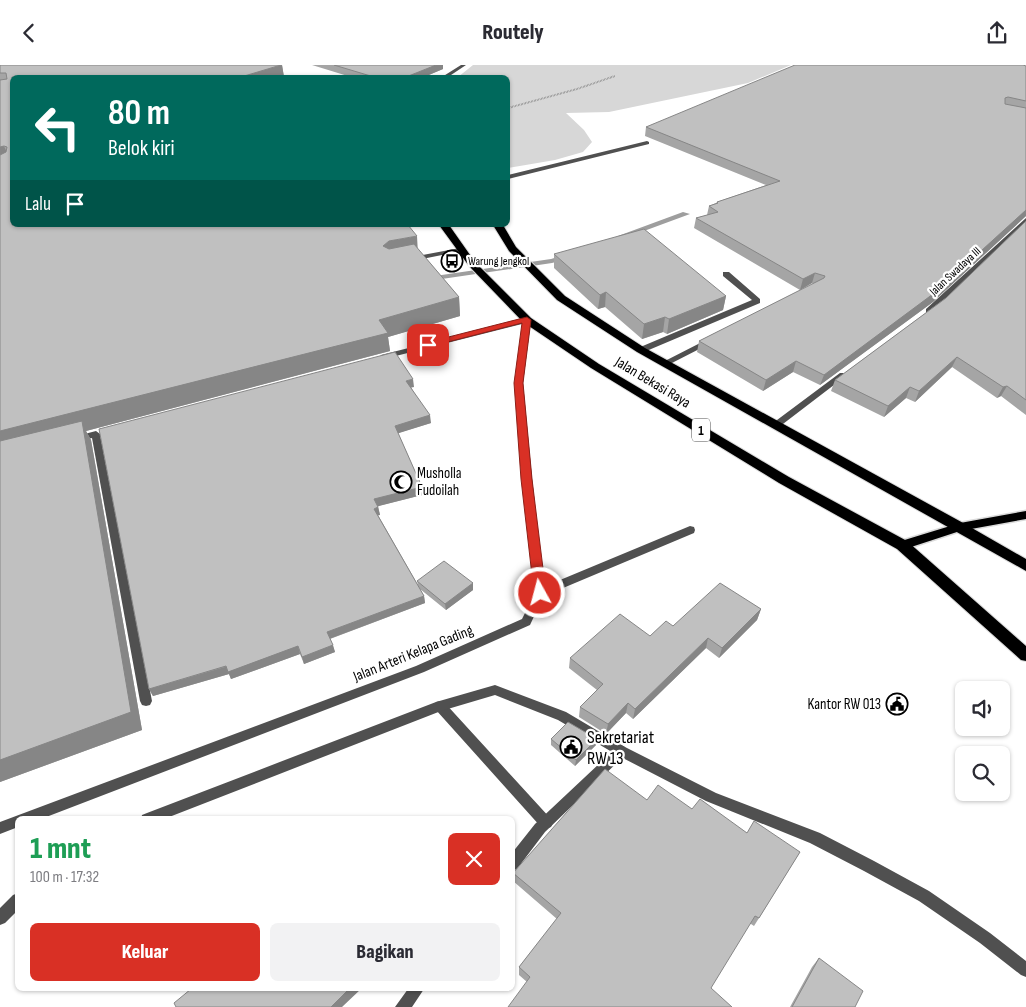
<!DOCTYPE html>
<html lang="id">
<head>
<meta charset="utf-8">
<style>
	:root { --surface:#fff; --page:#f2f2f3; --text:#2b2b33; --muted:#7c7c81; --accent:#d93025 }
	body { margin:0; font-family:"Sofia Sans Condensed",sans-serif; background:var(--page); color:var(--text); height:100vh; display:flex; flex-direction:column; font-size:19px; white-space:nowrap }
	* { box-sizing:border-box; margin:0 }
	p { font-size:16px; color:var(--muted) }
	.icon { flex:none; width:28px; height:28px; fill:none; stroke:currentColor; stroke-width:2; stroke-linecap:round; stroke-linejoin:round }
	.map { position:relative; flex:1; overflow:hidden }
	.sheet { position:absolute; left:15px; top:751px; width:500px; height:175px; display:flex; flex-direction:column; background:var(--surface); border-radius:8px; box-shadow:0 1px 4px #0004 }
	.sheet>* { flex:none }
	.hud { position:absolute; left:10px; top:10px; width:500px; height:152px; border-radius:8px; box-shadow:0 1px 4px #0004; background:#00695c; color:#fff; overflow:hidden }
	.tools { position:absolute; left:955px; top:616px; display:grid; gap:10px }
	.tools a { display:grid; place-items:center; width:55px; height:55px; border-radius:8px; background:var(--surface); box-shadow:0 1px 4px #0004; font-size:25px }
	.pin { position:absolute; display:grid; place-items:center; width:42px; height:42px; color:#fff; margin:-21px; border-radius:10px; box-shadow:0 2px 8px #0006 }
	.me { position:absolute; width:55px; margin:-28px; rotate:353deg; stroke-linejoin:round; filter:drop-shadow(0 0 4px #0008) }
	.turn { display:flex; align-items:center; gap:18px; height:105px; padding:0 15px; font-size:22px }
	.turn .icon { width:65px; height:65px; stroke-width:2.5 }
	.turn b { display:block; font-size:35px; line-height:42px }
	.then { display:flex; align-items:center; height:48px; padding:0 15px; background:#0003; gap:10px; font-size:19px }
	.round { display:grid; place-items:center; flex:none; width:52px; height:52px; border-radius:8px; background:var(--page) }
	.summary { display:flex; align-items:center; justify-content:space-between; height:85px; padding:0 15px }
	h1 { font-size:30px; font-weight:800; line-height:38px; color:#1e9e55 }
	.action { display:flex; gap:10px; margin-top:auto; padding:10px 15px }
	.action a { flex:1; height:58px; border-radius:8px; background:var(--accent); color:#fff; font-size:20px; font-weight:800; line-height:58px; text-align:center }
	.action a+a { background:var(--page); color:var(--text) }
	header { display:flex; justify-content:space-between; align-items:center; height:65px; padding:0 15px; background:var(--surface); font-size:22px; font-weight:800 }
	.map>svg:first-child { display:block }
	.green { fill:#d7d7d7 }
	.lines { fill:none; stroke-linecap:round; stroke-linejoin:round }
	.stream { fill:#9e9e9e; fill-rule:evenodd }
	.primary-casing { stroke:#dbdbdb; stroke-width:3 }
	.trunk-casing { stroke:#dbdbdb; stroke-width:2 }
	.path { stroke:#727272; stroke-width:2; stroke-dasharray:0.5 1; stroke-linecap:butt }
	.service { fill:#505050; fill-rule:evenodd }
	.minor { fill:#505050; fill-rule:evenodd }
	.tertiary { fill:#505050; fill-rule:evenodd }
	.primary { fill:#000; fill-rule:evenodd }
	.trunk { fill:#000; fill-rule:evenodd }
	.wall { fill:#a5a5a5 }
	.shaded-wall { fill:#868686 }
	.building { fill:#c0c0c0; stroke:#868686 }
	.route { fill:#d93025; stroke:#8d1f18 }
	.labels { text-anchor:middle; stroke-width:4.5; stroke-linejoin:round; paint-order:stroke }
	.far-poi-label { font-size:12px; fill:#000; stroke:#fff; text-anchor:start }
	.far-street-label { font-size:12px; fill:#000; stroke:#fff }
	.shield { fill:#fff; stroke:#4c4c4c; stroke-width:1 }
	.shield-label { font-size:14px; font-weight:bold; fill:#000 }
	.street-label { font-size:15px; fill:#000; stroke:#fff }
	.poi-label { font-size:15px; fill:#000; stroke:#fff; text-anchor:start }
	.near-poi-label { font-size:18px; fill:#000; stroke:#fff; text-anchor:start }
</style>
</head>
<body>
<header><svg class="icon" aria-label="back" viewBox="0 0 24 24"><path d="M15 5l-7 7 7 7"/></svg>Routely<svg class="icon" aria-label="share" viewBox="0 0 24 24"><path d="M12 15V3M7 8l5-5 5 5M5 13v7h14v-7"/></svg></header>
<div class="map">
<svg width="1026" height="942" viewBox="0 0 1026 942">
	<rect width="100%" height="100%" fill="#fff"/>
	<!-- green -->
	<path class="green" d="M473 0H791L748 18 609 47 566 48 584 65 592 77 583 87 555 95 508 103V12H458Z"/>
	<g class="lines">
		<!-- stream -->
		<path class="stream" d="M683 147 690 149 625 173 618 171Z
			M567 189H570V193L552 198 428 216 424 214 428 212 551 194Z"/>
		<!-- primary casing -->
		<g class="primary-casing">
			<path id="primary" d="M1026 446V454L960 466 902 485 898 483 896 480 898 477 960 458Z"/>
		</g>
		<!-- trunk casing -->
		<g class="trunk-casing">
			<path id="trunk" d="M439 160H449L475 197 531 253 599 299 789 412 907 476 1026 581V596L1021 595 897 484 779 418 591 303 523 257 469 201Z
				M493 160H503L516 182 565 231 645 283 965 459 1026 494V506L637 287 557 235 509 186Z"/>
		</g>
		<!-- path -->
		<path class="path" d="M508 43 577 24 615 11"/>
		<!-- service -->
		<path class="service" d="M647 76 649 77V79L508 114V110Z
			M460 183 462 184V186L412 196 408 194 412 192Z
			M723 207H729L760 234V238L644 287H638V283L752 235 723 211Z
			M96 366 100 369 152 636 150 640 146 641 142 640 140 636 92 373 76 377 72 374 73 372Z
			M690 461 694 462 695 465 694 468 544 531H536L535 528 536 525Z
			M440 636 444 637 551 754 553 758 551 762 546 764 541 762 436 645 434 641 436 637Z"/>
		<!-- minor -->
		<path class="minor" d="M461 0H466L448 12H442Z
			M1026 153V159L932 248H926V244Z
			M527 253H530V257L384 294 380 292 381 290Z
			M706 275H712L713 277 668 300H665L661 298Z
			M840 308H843L847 310 779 362H773L772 360 773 358Z
			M621 680 625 682 627 686 625 690 545 767 517 804 512 806V788L535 759 617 682Z
			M408 924H424L412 942H395Z"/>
		<!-- tertiary -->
		<path class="tertiary" d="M524 253H527L531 255 523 318 532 413 545 528 530 560 424 607 41 754H18V762L0 769V757L416 601 522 554 535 528 522 413 515 318Z
			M495 620 566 647 625 682 716 728 820 768 874 796 929 826 990 868 1026 896V912L1021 910 980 878 919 836 864 806 810 778 706 736 617 690 558 655 495 630 441 646 164 754H141L142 750 147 748 436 637Z
			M18 828V845L5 858 0 860V843L13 830Z"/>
		<!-- primary -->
		<use href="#primary" class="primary"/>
		<!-- trunk -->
		<use href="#trunk" class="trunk"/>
	</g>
	<!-- wall -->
	<path class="wall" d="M0 0H282L284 12H12L418 184 459 232 460 251 388 272 390 286 86 366 91 375 142 665 0 717Z
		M312 0H443V4L424 12H351Z
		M1026 1V151L933 237 820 320 793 307 763 326 697 287 699 276 813 219 812 218 800 225 694 163 696 153 707 150 709 141 716 138 717 137 766 120 645 71 646 62Z
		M1026 156V350L1001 331 997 333 952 302 915 337 906 333 884 352 831 326 835 315 946 233Z
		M554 189 726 231 723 245 667 269 663 267 642 274 605 242 598 244 554 203Z
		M411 322 431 358 398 368 422 422V430L378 441 380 450H378L418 520 417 516 473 518V525L446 545 420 524 424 531 425 538 330 574 335 587 304 599 300 589 231 614 229 609 153 631 149 624 99 364 414 322Z
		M761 544 757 555 719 593 706 583 633 654 626 648 606 669 579 652 580 642 597 625 569 603 570 593 650 571 673 561Z
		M551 674H597L596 680 575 701 551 680Z
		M647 735 692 744 747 768 800 787 754 861 751 859 527 917 519 910V902L557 854 513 816V808Z
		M819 893 855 942H790L812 902Z"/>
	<!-- shaded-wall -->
	<path class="shaded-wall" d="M282 0 284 12H241Z
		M436 0H443V4L424 12H406Z
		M4 81 11 97 0 101V82Z
		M1026 145V151L933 237 820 320 824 310Z
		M417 171 418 189 385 199 383 181 389 176Z
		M815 208 812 218 800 225 803 214Z
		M606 227 605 242 598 244 600 230Z
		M726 231 723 245 667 269 669 254Z
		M459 232 460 251 388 272 390 286 86 366 91 375 142 665 0 717V366L379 255Z
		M665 252 663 267 642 274 644 259Z
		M957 292 952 302 915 337 919 326Z
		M796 296 793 307 763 326 766 315Z
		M413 314 414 322 407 323 406 316Z
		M1007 321 1001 331 997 333 1003 322Z
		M910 322 906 333 884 352 888 341Z
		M430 350 431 358 396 369 395 361Z
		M422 422V430L375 442 374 434Z
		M378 442 380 450 375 451 374 444Z
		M473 518V525L446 545 445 539Z
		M424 531 425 538 329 574 327 567Z
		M761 544 757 555 719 593 722 583Z
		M708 573 706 583 633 654 635 644Z
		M333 580 335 587 304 599 302 592Z
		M298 581 300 589 231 614 229 609 153 631 149 624Z
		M628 638 626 648 606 669 608 659Z
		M597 674 596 680 575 701 576 695Z
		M349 924H361L342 942H331Z"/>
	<!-- building -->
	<path class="building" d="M0 0H281L241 12H12V160H408L417 171 389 176 383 181 389 184 414 179 459 232 379 255 388 268 0 366V90L6 87 7 82 4 81 0 82V15L7 14 6 8H0Z
		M334 0H436L406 12H374Z
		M795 0H1023L1026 1V36L1008 32 1005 33V39L1026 43V145L937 226 824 310 796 296 766 315 699 276 824 213 825 211 815 208 803 214 696 153 718 147 709 141 718 138 717 137 780 116 646 62Z
		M1026 156V335L1007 321 1003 322 957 292 919 326 910 322 888 341 835 315 946 233Z
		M644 164 726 231 669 254 665 252 644 259 606 227 600 230 554 189Z
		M395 287 413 314 406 316 430 350 395 361 422 422 374 434 378 442 374 444 424 531 327 567 333 580 302 592 298 581 228 607 226 601 149 624 99 364Z
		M82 356 131 647 0 695V376Z
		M444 496 473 518 445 539 417 516Z
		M720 518 761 544 722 583 708 573 635 644 628 638 608 659 580 642 603 619 570 593 620 549 650 571 666 556 673 561Z
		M568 657 597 674 576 695 551 674Z
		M605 704 647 735 658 720 692 744 700 734 747 768 754 756 800 787 759 853 755 851 711 923 732 942H508L530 912 519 902 561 848 513 808Z
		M819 893 863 926 855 942H792Z
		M191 924H349L331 942H176L174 938Z"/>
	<!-- route -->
	<path class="route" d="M527 252 531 255 523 318 532 414 546 528 544 532H536L534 528 521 414 514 318 522 258 428 282 424 280 425 278Z"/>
	<!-- icons -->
	<defs>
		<g id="bus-ring" transform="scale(1.125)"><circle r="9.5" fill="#fff" stroke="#000" stroke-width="1.5"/><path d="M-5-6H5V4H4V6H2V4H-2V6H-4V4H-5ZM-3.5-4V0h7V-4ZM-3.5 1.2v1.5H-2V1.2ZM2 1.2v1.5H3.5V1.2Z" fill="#000"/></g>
		<g id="mosque-ring" transform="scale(1.125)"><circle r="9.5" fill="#fff" stroke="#000" stroke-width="1.5"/><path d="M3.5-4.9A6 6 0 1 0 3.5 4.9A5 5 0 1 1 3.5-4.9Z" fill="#000"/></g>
		<g id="civic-ring" transform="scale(1.125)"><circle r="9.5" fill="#fff" stroke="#000" stroke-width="1.5"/><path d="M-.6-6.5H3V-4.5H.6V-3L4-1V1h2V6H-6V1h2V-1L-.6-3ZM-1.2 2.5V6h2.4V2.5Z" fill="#000"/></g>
	</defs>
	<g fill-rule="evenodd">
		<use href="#bus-ring" x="452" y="196"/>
		<use href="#mosque-ring" x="401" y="417"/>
		<use href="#civic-ring" x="897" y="639"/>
		<use href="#civic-ring" x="571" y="682"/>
	</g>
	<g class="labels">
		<!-- far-poi labels -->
		<g class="far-poi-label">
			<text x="468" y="200">Warung Jengkol</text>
		</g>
		<!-- far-street labels -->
		<g class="far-street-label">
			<text transform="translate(955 206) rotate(-43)" y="4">Jalan Swadaya III</text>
		</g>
		<!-- shield labels -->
		<rect class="shield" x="692" y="353.5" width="18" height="23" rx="4"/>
		<g class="shield-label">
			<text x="701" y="370">1</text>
		</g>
		<!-- street labels -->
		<g class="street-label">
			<text transform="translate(653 317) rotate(31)" y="5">Jalan Bekasi Raya</text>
			<text transform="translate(413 588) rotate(-22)" y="5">Jalan Arteri Kelapa Gading</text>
		</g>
		<!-- poi labels -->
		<g class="poi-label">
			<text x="417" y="413">Musholla<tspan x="417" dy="17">Fudoilah</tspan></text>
			<text x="881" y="644" text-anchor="end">Kantor RW 013</text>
		</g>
		<!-- near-poi labels -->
		<g class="near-poi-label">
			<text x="587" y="678">Sekretariat<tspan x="587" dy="21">RW 13</tspan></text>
		</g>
	</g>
</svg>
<div class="tools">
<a><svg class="icon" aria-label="sound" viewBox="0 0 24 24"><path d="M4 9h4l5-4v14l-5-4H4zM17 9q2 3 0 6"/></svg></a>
<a><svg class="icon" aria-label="search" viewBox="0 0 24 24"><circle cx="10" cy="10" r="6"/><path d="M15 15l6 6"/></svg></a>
</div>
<div class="pin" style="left:428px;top:280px;background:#d93025"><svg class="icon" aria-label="arrive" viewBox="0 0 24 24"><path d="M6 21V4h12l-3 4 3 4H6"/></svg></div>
<svg class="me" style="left:540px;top:528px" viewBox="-20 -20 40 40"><circle r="17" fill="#d93025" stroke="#fff" stroke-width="3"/><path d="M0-11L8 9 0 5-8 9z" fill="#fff"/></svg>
<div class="hud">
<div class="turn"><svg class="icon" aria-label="left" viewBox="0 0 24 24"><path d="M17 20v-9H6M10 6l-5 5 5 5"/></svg><div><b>80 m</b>Belok kiri</div></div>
<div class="then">Lalu<svg class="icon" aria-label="arrive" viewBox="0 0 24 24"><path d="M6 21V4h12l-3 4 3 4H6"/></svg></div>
</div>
<section class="sheet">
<div class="summary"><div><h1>1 mnt</h1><p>100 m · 17:32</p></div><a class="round" style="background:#d93025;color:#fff"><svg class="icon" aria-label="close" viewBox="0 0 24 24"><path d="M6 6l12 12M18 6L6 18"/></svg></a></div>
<div class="action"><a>Keluar</a><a>Bagikan</a></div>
</section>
</div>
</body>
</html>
